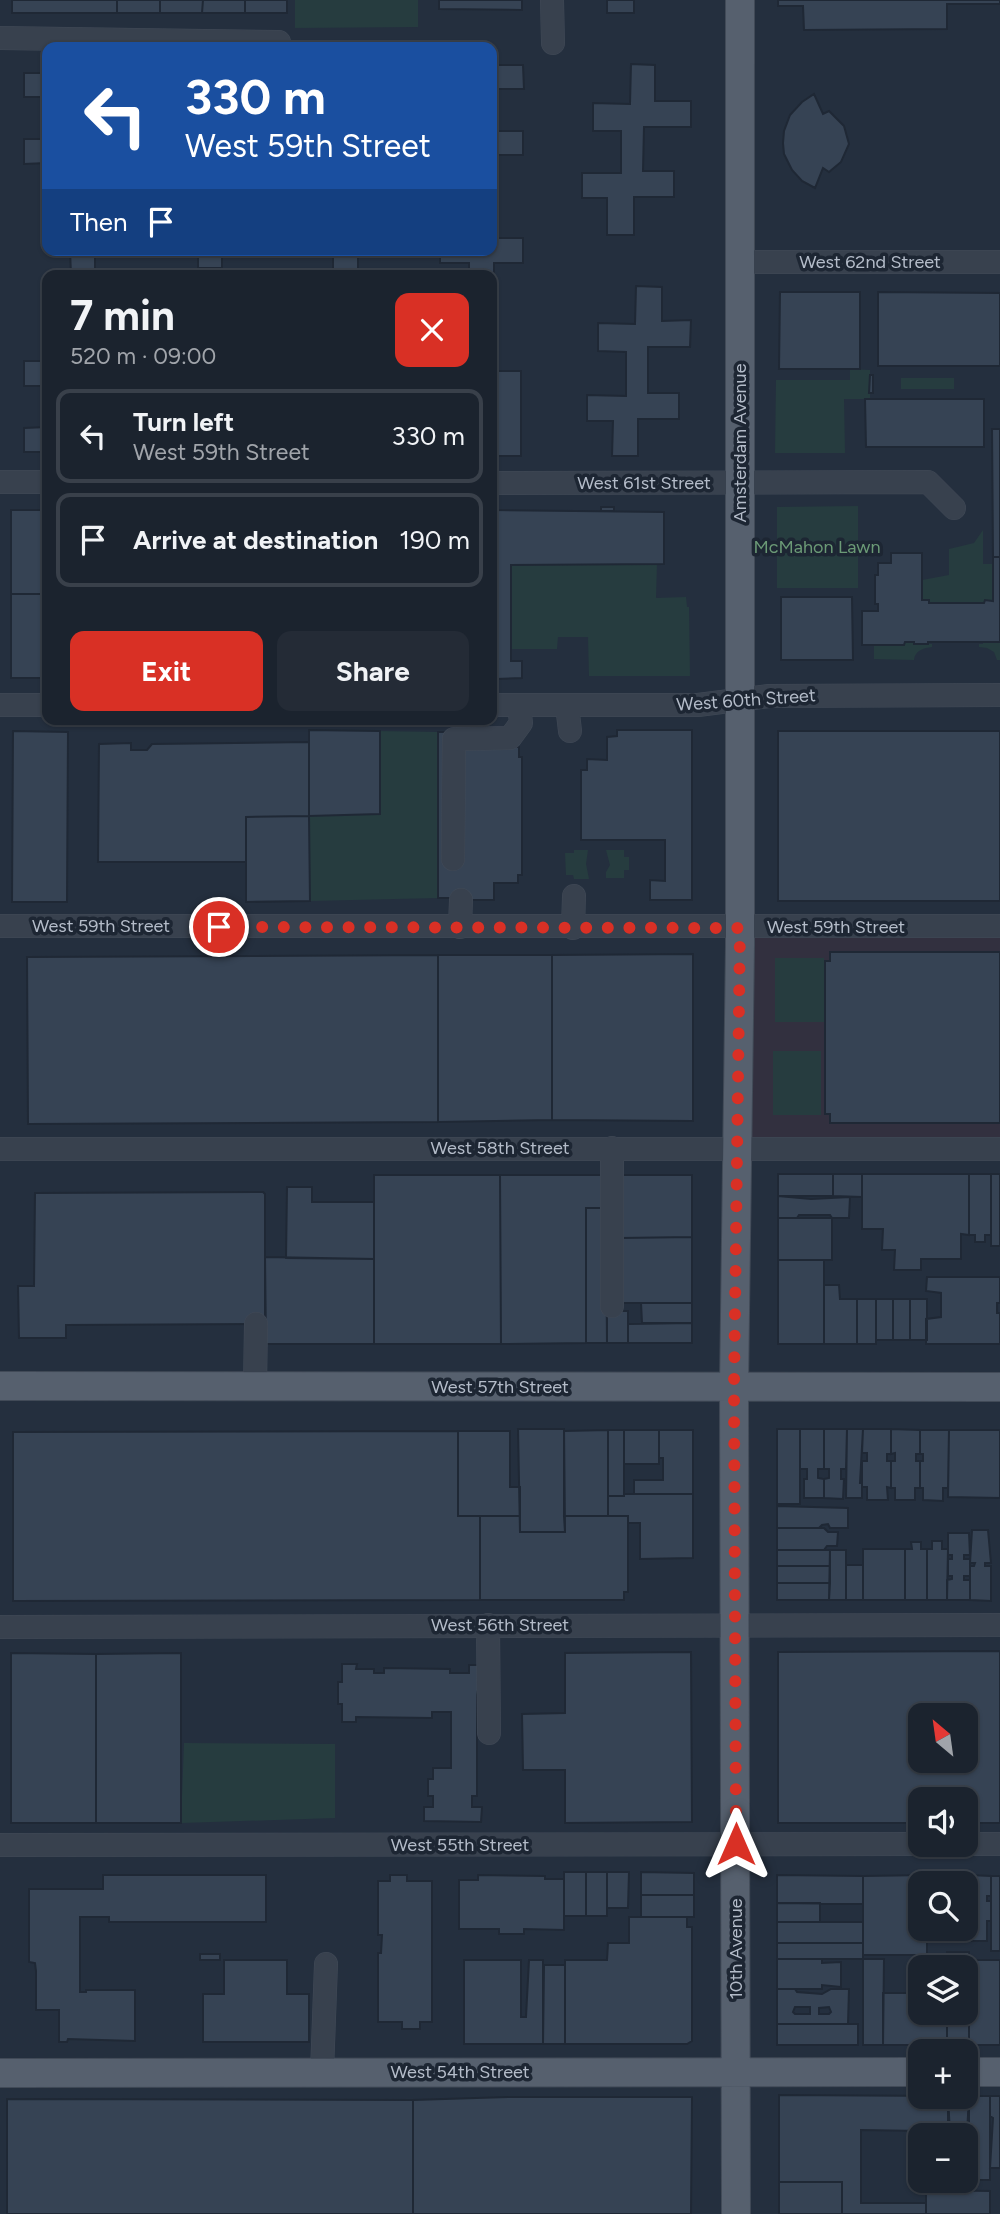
<!DOCTYPE html>
<html lang="en">
<head>
<meta charset="utf-8">
<style>
	:root { --surface:#1b232e; --page:#242b36; --text:#f1f3f6; --muted:#a0a4aa; --line:#39404a; --accent:#d93025 }
	body { margin:0; font-family:Figtree,sans-serif; background:var(--page); color:var(--text); height:100vh; display:flex; flex-direction:column; font-size:26px; white-space:nowrap }
	* { box-sizing:border-box; margin:0 }
	p { font-size:23px; color:var(--muted) }
	.icon { flex:none; width:38px; height:38px; fill:none; stroke:currentColor; stroke-width:2; stroke-linecap:round; stroke-linejoin:round }
	.map { position:relative; flex:1; overflow:hidden }
	.side { position:absolute; left:42px; top:270px; width:455px; height:455px; display:flex; flex-direction:column; background:var(--surface); border-radius:14px; box-shadow:0 2px 5px #0004,0 0 0 2px var(--line) }
	.side>* { flex:none }
	.top-card { position:absolute; left:42px; top:42px; width:455px; height:214px; border-radius:14px; box-shadow:0 2px 5px #0004,0 0 0 2px var(--line); background:#1a4fa0; color:#fff; overflow:hidden }
	.needle { width:46px; rotate:331deg }
	.tools { position:absolute; left:908px; top:1703px; display:grid; gap:14px }
	.tools a { display:grid; place-items:center; width:70px; height:70px; border-radius:14px; background:var(--surface); box-shadow:0 2px 5px #0004,0 0 0 2px var(--line); font-size:35px }
	.pin { position:absolute; display:grid; place-items:center; width:60px; height:60px; color:#fff; margin:-30px; border:4px solid #fff; border-radius:50%; box-shadow:0 2px 7px #0007 }
	.me { position:absolute; width:77px; margin:-38px; rotate:0deg; stroke-linejoin:round; filter:drop-shadow(0 0 5px #0008) }
	.turn { display:flex; align-items:center; gap:24px; height:147px; padding:0 28px; font-size:32px }
	.turn .icon { width:91px; height:91px; stroke-width:2.5 }
	.turn b { display:block; font-size:49px; line-height:60px }
	.then { display:flex; align-items:center; height:66px; padding:0 28px; background:#0003; gap:14px; font-size:26px }
	.round { display:grid; place-items:center; flex:none; width:74px; height:74px; border-radius:14px; background:var(--page) }
	.headline { display:flex; align-items:center; justify-content:space-between; height:119px; padding:0 28px }
	h1 { font-size:42px; font-weight:700; line-height:52px }
	.primary-button { display:flex; gap:14px; margin-top:auto; padding:14px 28px }
	.primary-button a { flex:1; height:80px; border-radius:14px; background:var(--accent); color:#fff; font-size:28px; font-weight:700; line-height:80px; text-align:center }
	.primary-button a+a { background:var(--page); color:var(--text) }
	ul { padding:0; list-style:none }
	li { display:flex; align-items:center; gap:21px; height:94px; margin:0 14px 10px; padding:0 14px; border:4px solid var(--line); border-radius:14px }
	li div { flex:1 }
	li b { display:block; font-size:26px }
	li em { font-style:normal }
	.map>svg:first-child { display:block }
	.medical { fill:#32303f }
	.green { fill:#263c3f }
	.building { fill:#364354; stroke:#1f2835; stroke-width:2; fill-rule:evenodd }
	.lines { fill:none; stroke-linecap:round; stroke-linejoin:round }
	.minor-casing { stroke:#414a57; stroke-width:24 }
	.major-casing { stroke:#414a57; stroke-width:30 }
	.minor { stroke:#38414e; stroke-width:23 }
	.major { stroke:#56606e; stroke-width:28 }
	.route { stroke:#d93025; stroke-width:12; stroke-dasharray:0 21.6 }
	.labels { text-anchor:middle; stroke-width:7; stroke-linejoin:round; paint-order:stroke }
	.street-label { font-size:18px; fill:#b4bcc9; stroke:#1d2633 }
	.park-label { font-size:18px; fill:#6b9a76; stroke:#1d2633 }
</style>
</head>
<body>
<div class="map">
<svg width="1000" height="2214" viewBox="0 0 1000 2214">
	<rect width="100%" height="100%" fill="#242f3e"/>
	<!-- medical -->
	<path class="medical" d="M1000 926V1149L738 1148 740 928Z"/>
	<!-- green -->
	<path class="green" d="M295 0H418V27L295 28Z
		M850 369 870 370V399H844L845 453H775L776 380H850Z
		M901 378H954V389H901Z
		M858 506V588H777V507Z
		M983 530V564H993V601H985L984 603H929V600H922V580L949 575V549L974 543Z
		M657 564 656 598 686 597 687 607H689L690 676H589L588 637H558L557 649H511V565Z
		M905 642 932 644V647C924 648 915 650 914 660L874 659V645H904Z
		M983 642H1000V660H997L994 652 987 648 979 647V644H983Z
		M380 731 438 732V898L310 901 309 816 380 814Z
		M574 850H588L586 864 589 879H574L573 875H566L565 853H574Z
		M606 850H624V857H629V870H624V878H606V872L610 865Z
		M775 958H824V1022H775Z
		M773 1051H821V1115H773Z
		M184 1743 335 1744V1818L181 1823Z"/>
	<!-- building -->
	<path class="building" d="M12 0H117V13H12Z
		M117 0H160V13H117Z
		M160 0H203L202 13H160Z
		M203 0H245V13H202Z
		M245 0H287V13H245Z
		M439 0H522V10L439 9Z
		M607 0H634V13H607Z
		M778 0H1000V4H947V29L804 30 803 6H778Z
		M631 64 655 65V101H691V127H644L643 171H674V197H634V235H607V198H582V173H621V131H593V103L630 104Z
		M492 65H523L524 89H494V131H523V155H492Z
		M24 73H47V97H24Z
		M814 94 823 114 829 111 844 126 849 144 841 162 829 172 823 168 815 188 802 181 792 170 784 154 783 143 784 131 790 115 802 102Z
		M24 139H47V163L24 164Z
		M41 219H47V244H41Z
		M492 238H523V263H494V284H492V275H469V263H440V250H492Z
		M70 250H95V275H71Z
		M198 250H222V268H198Z
		M333 250H358V269H333Z
		M41 285H47V310H41Z
		M636 286 662 287V321L691 320 690 347H648V393H679V419H638V456H612L613 421H587V395L626 396V352L598 351V323L635 324Z
		M780 292H860V369H779Z
		M878 292 1000 293V366H878Z
		M24 361H47V386H24Z
		M492 371H521V456H492Z
		M870 375H873V393H869Z
		M865 399H984V447H866Z
		M47 427V452H24V428Z
		M992 429H1000V557H993Z
		M492 507H494L495 510 664 512V564L511 565V661H522V678L496 679V672H492Z
		M601 507H614V511H601Z
		M11 510H47V594H11Z
		M891 553H922V600H929V603H984L985 600 993 601V557H1000V642H928V644H914V642H905L904 645H862V611H878V604H875V575H878V563H891Z
		M11 594H47V678H11Z
		M781 597H852L853 660H781Z
		M309 730 380 731V814L309 816Z
		M617 730H692V900H650V880L665 881V840H581V770H587V759L607 760V737L617 736Z
		M13 731 68 732 67 902H12Z
		M778 731H1000V901H778Z
		M438 732H470V747H519V757H522V875H518V883H494V900H454V898H438Z
		M309 742V816L246 817V862H98L99 744 131 743V750H147L152 744Z
		M309 816 310 901 246 902V817Z
		M830 952H1000V1123H830V1114H825V961H830Z
		M693 954V1121L552 1120V955Z
		M438 955V1122L28 1124 27 957Z
		M438 955H552V1120L438 1122Z
		M778 1174H833V1196H778Z
		M833 1174H862V1197L833 1196Z
		M862 1174H969V1235L961 1234V1259H921V1270H894L895 1250H882L883 1229H862Z
		M969 1174H991V1235H985V1242H975V1235H969Z
		M991 1174H1000V1246H991Z
		M374 1175H500L501 1344H374Z
		M500 1175H606V1208H586V1343L501 1344Z
		M616 1175H692V1237L621 1238Z
		M287 1187H312V1202H374V1259L286 1258Z
		M263 1192 265 1194V1324L66 1325V1338H19L18 1286H34L35 1193Z
		M778 1196 811 1199 850 1197 849 1218H832L830 1215H799L797 1218H778Z
		M586 1208H606L607 1343H586Z
		M778 1218H832V1260H778Z
		M692 1237V1303H617L621 1238Z
		M265 1257 374 1259V1344H266Z
		M778 1260H824V1344H778Z
		M927 1277H1000V1303H997V1313H1000V1344H926V1319L941 1317V1293L926 1291Z
		M824 1285H839L840 1299H857V1344H824Z
		M857 1299H876V1344H857Z
		M876 1299H893V1340H876Z
		M893 1299H910V1340H893Z
		M910 1299H927V1340H910Z
		M641 1303H692V1323H642Z
		M607 1311H628V1343H607Z
		M692 1323V1343H628V1324Z
		M518 1429H564L565 1532H520Z
		M777 1429H800V1504H777Z
		M800 1429H824V1469H818V1478L824 1479V1498H804V1479H807V1469H800Z
		M824 1429H847L846 1469H841V1479H844L843 1499 824 1498V1479L829 1478V1469H824Z
		M847 1429H863L860 1483H862V1498H846Z
		M863 1429H891V1454H887V1461H891V1488L887 1487 888 1500H867V1487H862V1461H867V1453H862Z
		M891 1429 920 1430V1454H916V1461H920V1488H915V1500H895V1488H891V1461H895V1453L891 1454Z
		M608 1430H624V1496H608Z
		M608 1430V1516H564V1431Z
		M624 1430H659V1464H624Z
		M659 1430H693V1494H634V1480H663V1458H659Z
		M920 1430H949L948 1488H943V1501L923 1500V1488H920V1461H923V1454H920Z
		M949 1430H1000V1498L948 1497Z
		M458 1431H510V1487H520V1516H458Z
		M458 1431V1516H480V1600L13 1601V1432Z
		M624 1494H693V1558L640 1559V1523H628V1516H608V1496H624Z
		M777 1506 848 1508V1528H830L828 1524 822 1525 819 1528H777Z
		M480 1516H520V1532H565L564 1516H628V1592H624V1600H480Z
		M777 1528H824L828 1532H838L837 1546H827L824 1550H777Z
		M972 1530H988L991 1563H985V1566H991V1601L970 1600V1566H974L975 1563H970Z
		M948 1533H969L970 1555H964V1559H970V1576H964V1580H970V1600H947V1580L952 1579V1576H948V1559H952V1555H948Z
		M932 1541H942V1549H948L947 1600H927V1549H932Z
		M911 1542H921V1549H927V1600H905V1549H912Z
		M863 1549H905V1600H863Z
		M777 1550H830V1566H777Z
		M830 1550H846V1600H829Z
		M846 1565H863V1600H846Z
		M777 1566H830V1583H777Z
		M777 1583H830L829 1600H777Z
		M1000 1651V1823H966V1799H920V1823H778V1652ZM920 1715H966V1760H920Z
		M691 1652 692 1822 565 1823V1770H523L522 1714 565 1713V1653Z
		M11 1653 96 1654V1823H11Z
		M181 1653V1823H96V1654Z
		M342 1664H357L356 1669H374V1673H384V1668L450 1669V1673H469V1665H483L477 1695V1796H472V1807H482L481 1822 424 1821V1807H433V1796H428V1779H433V1768H451V1712H432V1718L356 1717V1722H342V1704H338V1682H342Z
		M564 1872H586V1916H564Z
		M586 1872H607V1916H586Z
		M607 1872H629L628 1908H607Z
		M641 1872 694 1873V1895H641Z
		M103 1875H266V1922H109V1917H80V1992H86V1990H135V2041L68 2039 67 2042H59V2010H36V1971L35 1963 29 1962V1889H103Z
		M390 1875H407V1881H432V2022H420V2029H402V2022H378V1953H381L382 1935H378V1881H390Z
		M478 1875 545 1876V1879H564V1930L524 1929V1934H499V1929H459V1880H478Z
		M777 1875 863 1876V1904L777 1903Z
		M927 1875H947V1883H927Z
		M927 1875V1883H920V1928H927V1955H863V1876Z
		M947 1875H969V1896H966V1883H947Z
		M969 1875 991 1876V1896H987V1901H991V1921H987V1941H972L969 1901H973V1896H969Z
		M991 1876H1000V1951H991Z
		M641 1895H694V1917H641Z
		M966 1901H969L967 1941H951V1928H966Z
		M777 1903H820V1922H777Z
		M629 1917H687V1927H692V2041L687 2044H565V1960H607L608 1943H629Z
		M777 1922H863V1943H777Z
		M927 1928H947V1939H927Z
		M777 1943H863V1959H777Z
		M947 1952H969V2045H947V2012H966V1967H947Z
		M200 1954H220V1960H200Z
		M777 1959H822V1963L841 1962V1987L822 1985V1989H777Z
		M863 1959H884L883 2045H863Z
		M224 1960H287V1994H309V2042H203V1994H224Z
		M464 1960H521V2017H526L529 1960H543V2044H464Z
		M969 1960H1000V2045H969Z
		M544 1965H565V2044H543Z
		M777 1989H795L797 1992 822 1994 831 1989H849L848 2024H777ZM795 2007H810V2014H795L793 2012ZM829 2007 831 2012 829 2014H819V2008Z
		M883 1993H907V1995L920 1993V2012H947V2045H883Z
		M777 2024H858V2045H777Z
		M779 2095 948 2096V2135H921V2131L861 2130V2203H926V2214H842V2182H779Z
		M948 2096H969L967 2134H950Z
		M969 2096H990V2180H969Z
		M990 2096H1000V2168H990L993 2118 990 2116Z
		M508 2097H692L691 2214H413V2100Z
		M7 2099 413 2100V2214H7Z
		M966 2142 967 2153 969 2155V2172H966Z
		M779 2182H842V2214H779Z
		M926 2190 990 2191V2214H926Z"/>
	<g class="lines">
		<!-- minor casing -->
		<g class="minor-casing">
			<path id="minor" d="M552 0 553 43
				M0 38 279 42
				M740 262H1000
				M0 482H47
				M492 483 928 482 954 508
				M0 705H47
				M492 705H698L769 696 1000 695
				M567 705 570 731
				M453 859 454 739 510 738 521 723 519 705
				M0 926H1000
				M460 927 461 900
				M573 928 574 896
				M0 1149H1000
				M612 1306V1148
				M255 1386 256 1324
				M488 1625 489 1733
				M0 1627 1000 1625
				M966 1844H1000
				M0 1845 920 1844
				M322 2072 326 1964"/>
		</g>
		<!-- major casing -->
		<g class="major-casing">
			<path id="major" d="M0 1386 1000 1387
				M966 2072H1000
				M0 2073 920 2072
				M736 2214 734 1387 740 945V0"/>
		</g>
		<!-- minor -->
		<use href="#minor" class="minor"/>
		<!-- major -->
		<use href="#major" class="major"/>
	</g>
	<g class="lines">
		<!-- route -->
		<path class="route" d="M219 927 740 928 734 1387 736 1844"/>
	</g>
	<g class="labels">
		<!-- street labels -->
		<g class="street-label">
			<text x="870" y="268">West 62nd Street</text>
			<text transform="translate(740 443) rotate(-90)" y="6">Amsterdam Avenue</text>
			<text x="644" y="489">West 61st Street</text>
			<text transform="translate(746 700) rotate(-4)" y="6">West 60th Street</text>
			<text x="101" y="932">West 59th Street</text>
			<text x="836" y="933">West 59th Street</text>
			<text x="500" y="1154">West 58th Street</text>
			<text x="500" y="1393">West 57th Street</text>
			<text x="500" y="1631">West 56th Street</text>
			<text x="460" y="1851">West 55th Street</text>
			<text transform="translate(736 1949) rotate(-90)" y="6">10th Avenue</text>
			<text x="460" y="2078">West 54th Street</text>
		</g>
		<!-- park labels -->
		<g class="park-label">
			<text x="817" y="553">McMahon Lawn</text>
		</g>
	</g>
</svg>
<div class="tools">
<a><svg class="needle" viewBox="-14 -14 28 28"><path d="M0-13l5 13h-10z" fill="#e53935"/><path d="M0 13l5-13h-10z" fill="#a0a4aa"/></svg></a>
<a><svg class="icon" aria-label="sound" viewBox="0 0 24 24"><path d="M4 9h4l5-4v14l-5-4H4zM17 9q2 3 0 6"/></svg></a>
<a><svg class="icon" aria-label="search" viewBox="0 0 24 24"><circle cx="10" cy="10" r="6"/><path d="M15 15l6 6"/></svg></a>
<a><svg class="icon" aria-label="layers" viewBox="0 0 24 24"><path d="M12 4l9 5-9 5-9-5zM3 14l9 5 9-5"/></svg></a>
<a>+</a>
<a>−</a>
</div>
<div class="pin" style="left:219px;top:927px;background:#d93025"><svg class="icon" aria-label="arrive" viewBox="0 0 24 24"><path d="M6 21V4h12l-3 4 3 4H6"/></svg></div>
<svg class="me" style="left:736px;top:1844px" viewBox="-20 -20 40 40"><path d="M0-17L14 15 0 8-14 15z" fill="#d93025" stroke="#fff" stroke-width="4"/></svg>
<div class="top-card">
<div class="turn"><svg class="icon" aria-label="left" viewBox="0 0 24 24"><path d="M17 20v-9H6M10 6l-5 5 5 5"/></svg><div><b>330 m</b>West 59th Street</div></div>
<div class="then">Then<svg class="icon" aria-label="arrive" viewBox="0 0 24 24"><path d="M6 21V4h12l-3 4 3 4H6"/></svg></div>
</div>
<section class="side">
<div class="headline"><div><h1>7 min</h1><p>520 m · 09:00</p></div><a class="round" style="background:#d93025;color:#fff"><svg class="icon" aria-label="close" viewBox="0 0 24 24"><path d="M6 6l12 12M18 6L6 18"/></svg></a></div>
<ul>
<li><svg class="icon" aria-label="left" viewBox="0 0 24 24"><path d="M17 20v-9H6M10 6l-5 5 5 5"/></svg><div><b>Turn left</b><p>West 59th Street</p></div><em>330 m</em></li>
<li><svg class="icon" aria-label="arrive" viewBox="0 0 24 24"><path d="M6 21V4h12l-3 4 3 4H6"/></svg><div><b>Arrive at destination</b></div><em>190 m</em></li>
</ul>
<div class="primary-button"><a>Exit</a><a>Share</a></div>
</section>
</div>
</body>
</html>
